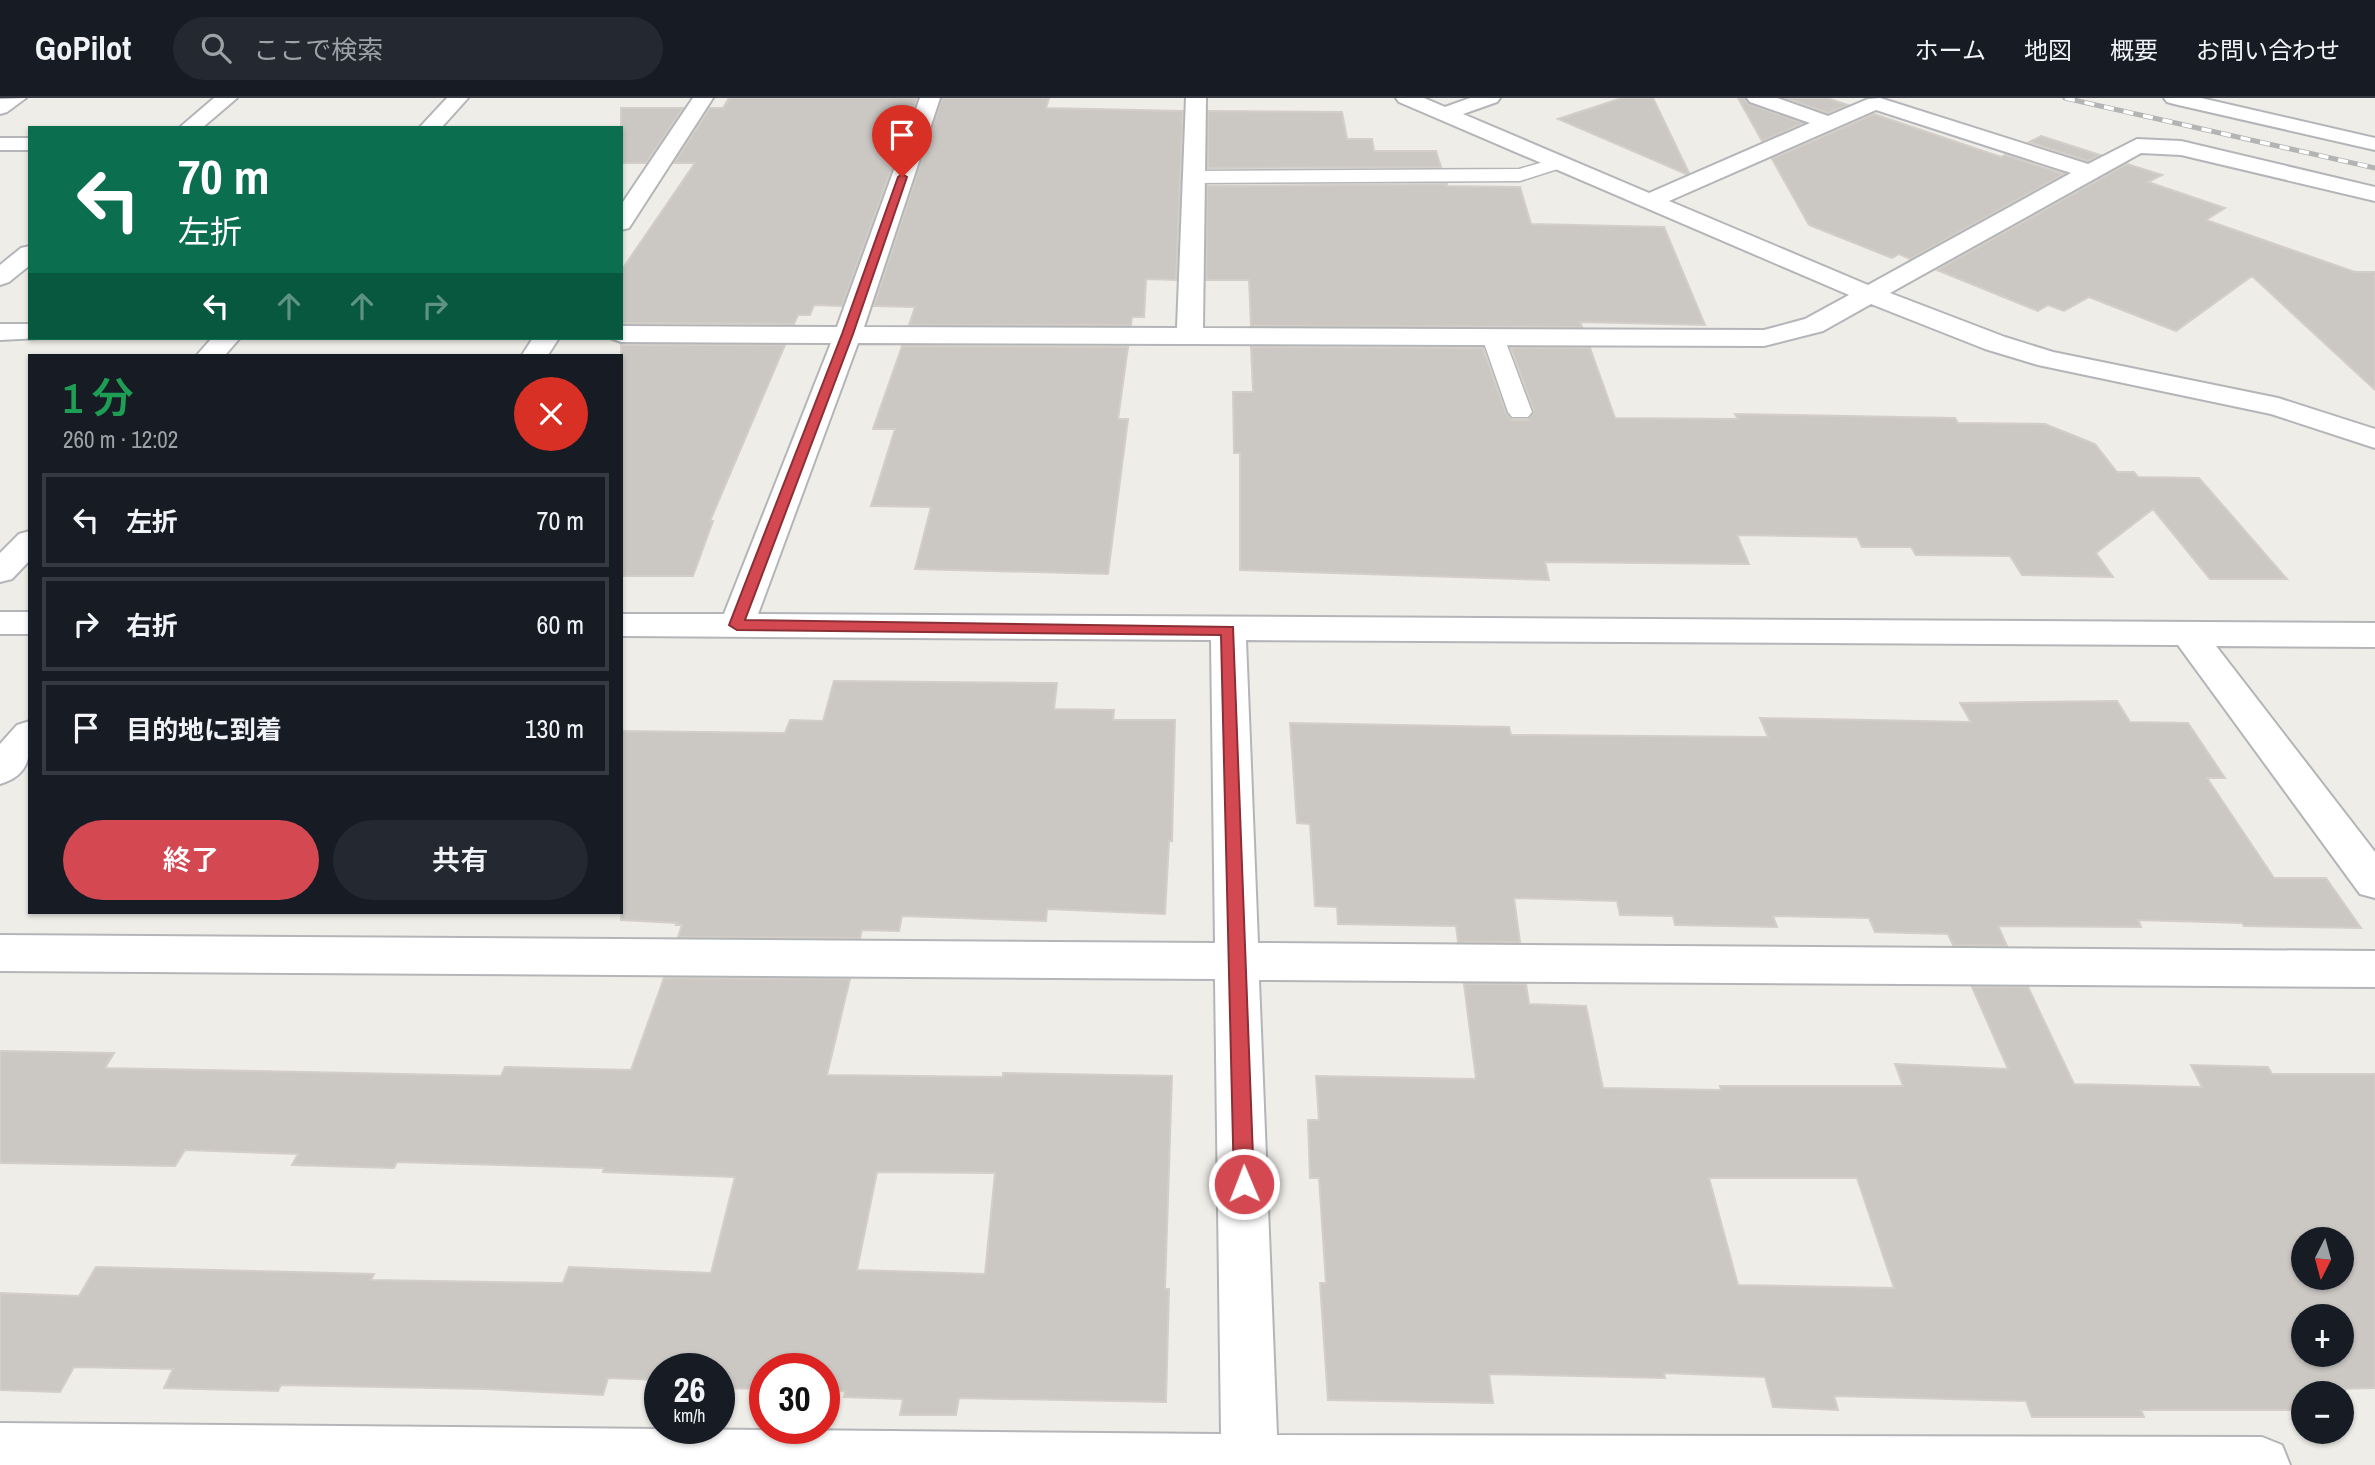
<!DOCTYPE html>
<html lang="ja">
<head>
<meta charset="utf-8">
<style>
	:root { --surface:#171b24; --page:#242831; --text:#f1f3f6; --muted:#9ea1a6; --line:#363941; --accent:#d44951 }
	body { margin:0; font-family:"Archivo Narrow","Noto Sans JP",sans-serif; background:var(--page); color:var(--text); height:100vh; display:flex; flex-direction:column; font-size:26px; white-space:nowrap }
	* { box-sizing:border-box; margin:0 }
	p { font-size:23px; color:var(--muted) }
	.icon { flex:none; width:38px; height:38px; fill:none; stroke:currentColor; stroke-width:2; stroke-linecap:round; stroke-linejoin:round }
	.map { position:relative; flex:1; overflow:hidden }
	.sheet { position:absolute; left:28px; top:256px; width:595px; height:560px; display:flex; flex-direction:column; background:var(--surface); border-radius:0px; box-shadow:0 2px 5px #0004 }
	.sheet>* { flex:none }
	.hud { position:absolute; left:28px; top:28px; width:595px; height:214px; border-radius:0px; box-shadow:0 2px 5px #0004; background:#0b6e4f; color:#fff; overflow:hidden }
	.needle { width:46px; rotate:186deg }
	.controls { position:absolute; left:2291px; top:1129px; display:grid; gap:14px }
	.controls a { display:grid; place-items:center; width:63px; height:63px; border-radius:50%; background:var(--surface); box-shadow:0 2px 5px #0004; font-size:35px }
	.speed { position:absolute; left:644px; top:1255px; display:flex; gap:14px; font-size:35px; font-weight:700; text-align:center }
	.speed>* { display:grid; place-content:center; width:91px; height:91px; border-radius:50%; background:var(--surface); box-shadow:0 2px 5px #0004; line-height:1 }
	.speed small { font-size:18px; font-weight:400 }
	.speed .limit { border:10px solid #d22; background:#fff; color:#111 }
	.pin { position:absolute; display:grid; place-items:center; width:60px; height:60px; color:#fff; margin:-72px -30px; border-radius:50% 50% 50% 0; rotate:-45deg; box-shadow:0 0 7px #0007 }
	.pin .icon { rotate:45deg }
	.me { position:absolute; width:77px; margin:-38px; rotate:359deg; stroke-linejoin:round; filter:drop-shadow(0 0 5px #0008) }
	.turn { display:flex; align-items:center; gap:24px; height:147px; padding:0 35px; font-size:32px }
	.turn .icon { width:91px; height:91px; stroke-width:2.5 }
	.turn b { display:block; font-size:49px; line-height:60px }
	.lanes { display:flex; align-items:center; height:66px; padding:0 35px; background:#0003; justify-content:center; gap:35px; direction:ltr }
	.lanes .off { opacity:.35 }
	.round { display:grid; place-items:center; flex:none; width:74px; height:74px; border-radius:37px; background:var(--page) }
	.head { display:flex; align-items:center; justify-content:space-between; height:119px; padding:0 35px }
	h1 { font-size:42px; font-weight:600; line-height:52px; color:#1e9e55 }
	.cta { display:flex; gap:14px; margin-top:auto; padding:14px 35px }
	.cta a { flex:1; height:80px; border-radius:42px; background:var(--accent); color:#fff; font-size:28px; font-weight:600; line-height:80px; text-align:center }
	.cta a+a { background:var(--page); color:var(--text) }
	ul { padding:0; list-style:none }
	li { display:flex; align-items:center; gap:21px; height:94px; margin:0 14px 10px; padding:0 21px; border:4px solid var(--line); border-radius:0px }
	li div { flex:1 }
	li b { display:block; font-size:26px }
	li em { font-style:normal }
	header { display:flex; align-items:center; gap:42px; box-sizing:border-box; height:98px; padding:0 35px; background:var(--surface); border-bottom:2px solid var(--line) }
	header strong { font-size:33px }
	nav { display:flex; gap:38px; margin-inline-start:auto; font-size:24px }
	.search { width:490px; height:63px; background:var(--page); display:flex; align-items:center; gap:18px; box-sizing:border-box; padding:0 24px; border-radius:38px; color:var(--muted); font-size:26px }
	.map>svg:first-child { display:block }
	.building { fill:#cbc8c4; stroke:#d3cec7; stroke-width:2; fill-rule:evenodd }
	.lines { fill:none; stroke-linecap:round; stroke-linejoin:round }
	.lane-casing { stroke:#b3b5b8; stroke-width:3 }
	.street-casing { stroke:#b3b5b8; stroke-width:4 }
	.secondary-casing { stroke:#b2b5b8; stroke-width:4 }
	.lane { fill:#fff; fill-rule:evenodd }
	.street { fill:#fff; fill-rule:evenodd }
	.secondary { fill:#fff; fill-rule:evenodd }
	.rail-casing { stroke:#b3b4b4; stroke-width:5 }
	.rail { stroke:#fff; stroke-width:3.5; stroke-dasharray:10; stroke-linecap:butt }
	.route { fill:#d44951; stroke:#8a2f35; stroke-width:2 }
</style>
</head>
<body>
<header>
<strong>GoPilot</strong>
<div class="search"><svg class="icon" aria-label="search" viewBox="0 0 24 24"><circle cx="10" cy="10" r="6"/><path d="M15 15l6 6"/></svg>ここで検索</div>
<nav><a>ホーム</a><a>地図</a><a>概要</a><a>お問い合わせ</a></nav>
</header>
<div class="map">
<svg width="2375" height="1367" viewBox="0 0 2375 1367">
	<rect width="100%" height="100%" fill="#efede8"/>
	<!-- building -->
	<path class="building" d="M729 0H917L842 208 814 207 810 217H798L794 226 621 225V173L695 65H674L710 10H723Z
		M942 0H1049L1046 10 1183 13 1176 182 1146 181 1144 219H1132L1131 227H909L915 209 874 208Z
		M1622 0H1653L1689 75 1686 76 1558 21Z
		M1738 0H1744L1749 6 1803 25 1762 43Z
		M1785 0H1827L1848 7 1828 15Z
		M621 10H683L646 65H621Z
		M1208 13 1342 14 1347 41H1372L1374 53H1436L1441 69 1208 70Z
		M1874 16 2001 59 2005 57 2064 76 1910 161 1899 156 1892 160 1809 127 1772 61Z
		M2041 38 2100 57 2088 63 2029 44Z
		M2127 66 2162 77 2148 84 2225 110 2206 122 2355 174H2375V292L2252 178 2176 233 2089 199 2064 213 2048 207 2038 213 1937 172Z
		M1447 86V88L1520 89 1531 126 1664 129 1705 227 1580 224 1582 229 1251 228 1249 182H1206L1207 88Z
		M621 247H785L710 423H713L693 478H621Z
		M902 248 1128 249 1118 321H1128L1108 476 915 471 931 409 871 408 895 331H873Z
		M1251 249 1483 250 1506 315 1512 322H1528L1534 313 1511 250H1590L1615 320 1738 321 1735 316 1955 320 1958 325 2045 326 2095 346 2117 374H2134L2138 379 2199 380 2287 481H2210L2153 411 2096 455 2113 479 2022 477 2010 458 1916 457 1911 449H1862L1857 439 1737 437 1749 466 1545 464 1549 482 1240 472V355H1234L1233 294H1253Z
		M834 583 1057 585 1054 611 1114 612 1113 622H1175L1172 743H1169L1165 816 1047 811 1046 823 902 818 899 833 862 832 860 840 678 839 682 827H676L677 825 621 822V633L785 635 790 622 823 623Z
		M2117 603 2130 624 2188 625 2225 680H2207L2274 780H2326L2361 830 2244 828 2242 825 2138 822 2141 829 1998 828 2007 848 1953 847 1948 836 1875 834 1869 820 1773 818 1777 829 1675 827 1673 818 1620 817 1617 803 1514 800 1520 844H1458L1456 828 1338 826 1337 809 1315 808 1310 726 1297 725 1290 625 1509 629 1511 637 1768 639 1760 620 1971 624 1960 605Z
		M664 880 850 881 827 977 1003 979V975L1172 978 1165 1191H1169L1166 1304 959 1300 956 1317H900L903 1301 844 1299 845 1293 824 1292V1270H765V1291L719 1290V1270H660V1282L608 1280 603 1297 484 1291 281 1287 278 1293 164 1290 173 1271 74 1269 60 1294 0 1292V1195L79 1198 96 1169 374 1176 371 1182 563 1185 569 1169 711 1175 735 1079 603 1074 604 1070 397 1064 394 1070 292 1067 298 1056 185 1052 175 1068 0 1065V953L114 955 105 970 501 978 505 969 631 972ZM877 1074 995 1075 985 1176 857 1172Z
		M1464 886H1526L1529 906 1586 908 1603 990 1721 992 1720 988H1903L1895 966 2008 971 1972 889H2028L2074 986 2202 989 2191 967 2268 969 2272 976H2375V1290L2335 1291 2337 1295H2303V1312H2141L2144 1319H2032L2026 1303 1834 1298 1838 1312 1773 1309 1765 1279 1664 1275 1665 1280 1489 1276 1493 1305 1328 1302 1320 1185H1326L1319 1080H1310L1308 1022H1319L1316 978 1476 981ZM1709 1080H1857L1894 1190 1738 1187ZM2303 1141H2342V1180H2303ZM2303 1218H2342V1256H2303Z"/>
	<g class="lines">
		<!-- lane casing -->
		<g class="lane-casing">
			<path id="lane" d="M1558 60 1567 65 1564 69 1520 83 1194 85 1185 79 1194 73 1519 71Z
				M1493 232 1501 234 1504 239 1532 314 1528 319H1512L1508 314 1482 239 1485 234Z"/>
		</g>
		<!-- street casing -->
		<g class="street-casing">
			<path id="street" d="M26 0 7 14 0 16V1Z
				M214 0H237L202 30H179Z
				M447 0H468L441 30H419Z
				M693 0H713L629 130 621 132V107Z
				M920 0H940L864 229 1177 230 1186 0H1206L1203 230 1764 232 1805 221 1849 197 1399 4 1396 0H1424L1445 9 1470 0H1500L1497 4 1463 16 1649 95 1810 25 1750 4 1747 0H1777L1828 18 1868 1 1880 0 2088 66 2137 41 2181 43 2375 89V103L2181 57 2141 55 1890 195 2005 239 2053 254 2278 300 2375 331V350L2271 316 2038 267 1985 251 1871 206 1823 233 1764 248 858 245 758 516 2375 525V549L2216 548 2375 754V800L2360 796 2178 547 1246 542 1258 845 2375 853V889L1259 882 1277 1337 2262 1339 2282 1347 2290 1367H0V1325L1221 1336 1215 881 0 873V837L1215 845 1211 542 621 538V516H724L831 245 621 244 610 240H621V228L837 229ZM1876 12 2071 75 1868 187 1669 103Z
				M0 40H30V52H0Z
				M30 148V167L9 184 0 187V167L21 150Z
				M0 226H30V240H39L0 242Z
				M212 240H240L225 257H197Z
				M533 240H559L548 257H522Z
				M30 433V462L12 481 0 484V455L19 436Z
				M0 514H30V536H0Z
				M30 623C30 652 34 676 0 686V646L17 627Z"/>
		</g>
		<!-- secondary casing -->
		<g class="secondary-casing">
			<path id="secondary" d="M2164 0H2201L2375 40V52L2174 6 2167 4Z"/>
		</g>
		<!-- lane -->
		<use href="#lane" class="lane"/>
		<!-- street -->
		<use href="#street" class="street"/>
		<!-- secondary -->
		<use href="#secondary" class="secondary"/>
		<!-- rail casing -->
		<g class="rail-casing">
			<path id="rail" d="M2065 0 2375 70"/>
		</g>
		<!-- rail -->
		<use href="#rail" class="rail"/>
	</g>
	<!-- route -->
	<path class="route" d="M902 76 907 79 853 236 745 522 1233 529 1254 1086 1251 1093 1244 1095 1237 1093 1234 1086 1221 537 737 532 729 527 842 236 898 79Z"/>
</svg>
<div class="controls">
<a><svg class="needle" viewBox="-14 -14 28 28"><path d="M0-13l5 13h-10z" fill="#e53935"/><path d="M0 13l5-13h-10z" fill="#9ea1a6"/></svg></a>
<a>+</a>
<a>−</a>
</div>
<div class="speed"><div>26<small>km/h</small></div><div class="limit">30</div></div>
<div class="pin" style="left:902px;top:79px;background:#d93025"><svg class="icon" aria-label="arrive" viewBox="0 0 24 24"><path d="M6 21V4h12l-3 4 3 4H6"/></svg></div>
<svg class="me" style="left:1244px;top:1086px" viewBox="-20 -20 40 40"><circle r="17" fill="#d44951" stroke="#fff" stroke-width="3"/><path d="M0-11L8 9 0 5-8 9z" fill="#fff"/></svg>
<div class="hud">
<div class="turn"><svg class="icon" aria-label="left" viewBox="0 0 24 24"><path d="M17 20v-9H6M10 6l-5 5 5 5"/></svg><div><b>70 m</b>左折</div></div>
<div class="lanes"><svg class="icon" aria-label="left" viewBox="0 0 24 24"><path d="M17 20v-9H6M10 6l-5 5 5 5"/></svg><svg class="icon off" aria-label="ahead" viewBox="0 0 24 24"><path d="M12 20V5M6 11l6-6 6 6"/></svg><svg class="icon off" aria-label="ahead" viewBox="0 0 24 24"><path d="M12 20V5M6 11l6-6 6 6"/></svg><svg class="icon off" aria-label="right" viewBox="0 0 24 24"><path d="M7 20v-9h11M14 6l5 5-5 5"/></svg></div>
</div>
<section class="sheet">
<div class="head"><div><h1>1 分</h1><p>260 m · 12:02</p></div><a class="round" style="background:#d93025;color:#fff"><svg class="icon" aria-label="close" viewBox="0 0 24 24"><path d="M6 6l12 12M18 6L6 18"/></svg></a></div>
<ul>
<li><svg class="icon" aria-label="left" viewBox="0 0 24 24"><path d="M17 20v-9H6M10 6l-5 5 5 5"/></svg><div><b>左折</b></div><em>70 m</em></li>
<li><svg class="icon" aria-label="right" viewBox="0 0 24 24"><path d="M7 20v-9h11M14 6l5 5-5 5"/></svg><div><b>右折</b></div><em>60 m</em></li>
<li><svg class="icon" aria-label="arrive" viewBox="0 0 24 24"><path d="M6 21V4h12l-3 4 3 4H6"/></svg><div><b>目的地に到着</b></div><em>130 m</em></li>
</ul>
<div class="cta"><a>終了</a><a>共有</a></div>
</section>
</div>
</body>
</html>
